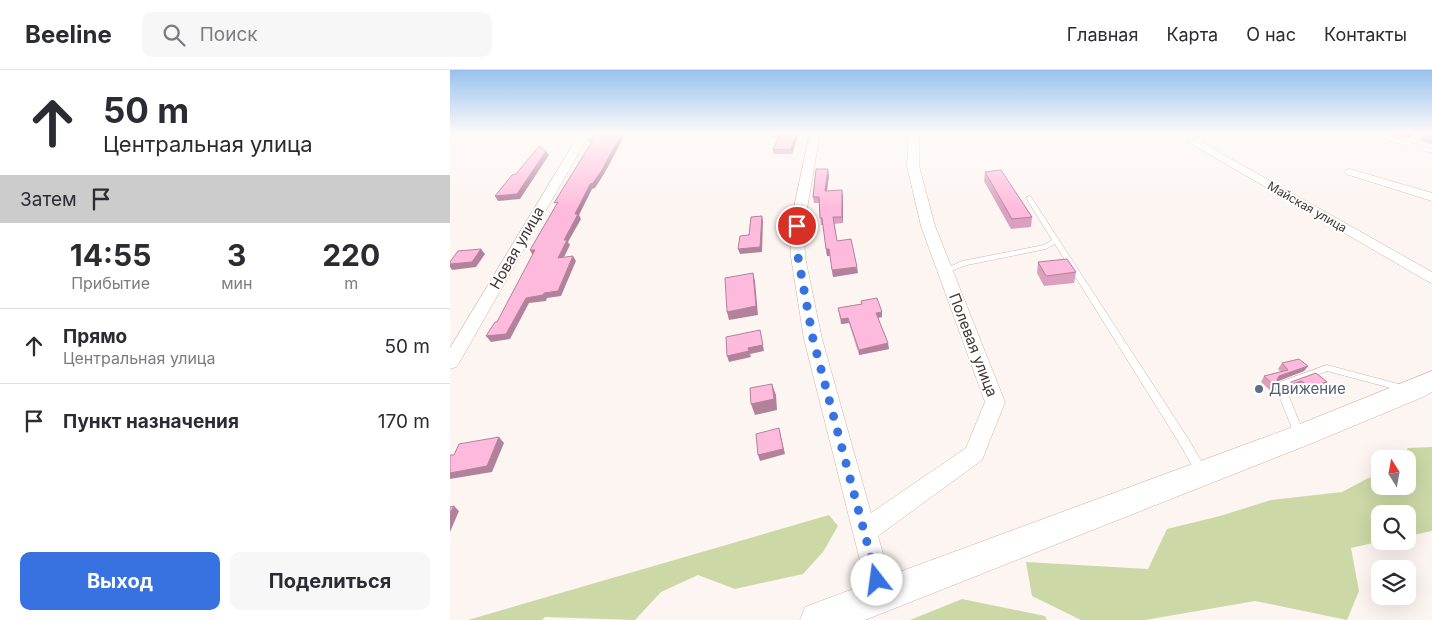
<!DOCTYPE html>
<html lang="ru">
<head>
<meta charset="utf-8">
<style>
	:root { --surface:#fff; --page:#f7f7f7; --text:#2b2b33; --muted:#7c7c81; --line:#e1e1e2; --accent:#3871e0 }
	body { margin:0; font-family:Inter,sans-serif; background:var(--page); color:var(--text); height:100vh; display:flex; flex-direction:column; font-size:19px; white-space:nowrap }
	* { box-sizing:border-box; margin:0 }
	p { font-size:16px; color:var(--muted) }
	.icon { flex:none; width:28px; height:28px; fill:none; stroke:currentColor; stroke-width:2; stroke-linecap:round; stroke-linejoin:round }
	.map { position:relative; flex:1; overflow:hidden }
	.drawer { display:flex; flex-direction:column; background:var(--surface); width:450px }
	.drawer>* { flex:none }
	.banner { background:#fff; color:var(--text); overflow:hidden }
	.needle { width:32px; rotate:349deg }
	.buttons { position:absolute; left:921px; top:380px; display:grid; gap:10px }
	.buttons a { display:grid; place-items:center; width:45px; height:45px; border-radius:10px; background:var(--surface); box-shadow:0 5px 20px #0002; font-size:25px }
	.pin { position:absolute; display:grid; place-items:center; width:42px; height:42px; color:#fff; margin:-21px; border:2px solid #fff; border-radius:50%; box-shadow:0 1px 5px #0007 }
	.me { position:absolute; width:55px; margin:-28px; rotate:345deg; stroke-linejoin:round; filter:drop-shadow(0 0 4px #0008) }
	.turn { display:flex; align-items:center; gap:18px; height:105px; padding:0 20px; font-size:22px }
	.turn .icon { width:65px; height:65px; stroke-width:2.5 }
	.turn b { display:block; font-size:35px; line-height:42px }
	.then { display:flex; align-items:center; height:48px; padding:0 20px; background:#0003; gap:10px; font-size:19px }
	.eta { display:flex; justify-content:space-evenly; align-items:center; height:85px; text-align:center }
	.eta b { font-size:30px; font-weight:700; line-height:35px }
	.cta { display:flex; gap:10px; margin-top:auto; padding:10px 20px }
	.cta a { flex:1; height:58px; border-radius:10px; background:var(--accent); color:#fff; font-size:20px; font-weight:700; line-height:58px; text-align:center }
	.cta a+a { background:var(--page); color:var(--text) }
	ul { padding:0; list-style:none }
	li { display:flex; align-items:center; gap:15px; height:75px; padding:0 20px; border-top:1px solid var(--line) }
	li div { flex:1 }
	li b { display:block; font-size:19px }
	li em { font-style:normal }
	header { display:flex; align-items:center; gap:30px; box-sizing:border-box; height:70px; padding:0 25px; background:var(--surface); border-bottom:1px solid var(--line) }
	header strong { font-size:24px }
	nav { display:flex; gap:28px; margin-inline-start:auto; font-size:18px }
	.search { width:350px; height:45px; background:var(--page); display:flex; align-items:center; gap:12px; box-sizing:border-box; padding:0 18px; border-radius:10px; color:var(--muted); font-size:19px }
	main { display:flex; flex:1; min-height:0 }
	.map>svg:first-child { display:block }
	.green { fill:#ccd8a6 }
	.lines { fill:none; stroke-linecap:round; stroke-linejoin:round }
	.service-casing { stroke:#d2b3a4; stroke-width:1 }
	.minor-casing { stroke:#d2b3a4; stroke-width:1 }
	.secondary-casing { stroke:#d2b3a4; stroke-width:1 }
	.service { fill:#fff; fill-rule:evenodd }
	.minor { fill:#fff; fill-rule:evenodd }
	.secondary { fill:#fff; fill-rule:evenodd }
	.wall { fill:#daa0bd }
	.shaded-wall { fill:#b2829a }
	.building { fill:#febadc; stroke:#b2829a }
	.route { stroke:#3871e0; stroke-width:9; stroke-dasharray:0 16.2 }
	.service-dot { fill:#5c6f8a; stroke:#fff; stroke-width:2 }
	.labels { text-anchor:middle; stroke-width:4; stroke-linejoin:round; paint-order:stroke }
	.far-street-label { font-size:12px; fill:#433731; stroke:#fff }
	.street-label { font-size:15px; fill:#433731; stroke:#fff }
	.service-label { font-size:15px; fill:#4e5e75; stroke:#fff; text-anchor:start }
</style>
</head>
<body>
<header>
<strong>Beeline</strong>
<div class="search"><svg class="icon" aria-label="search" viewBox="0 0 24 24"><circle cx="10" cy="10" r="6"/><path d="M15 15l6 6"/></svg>Поиск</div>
<nav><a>Главная</a><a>Карта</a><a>О нас</a><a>Контакты</a></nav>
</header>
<main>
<section class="drawer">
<div class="banner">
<div class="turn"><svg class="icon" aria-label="ahead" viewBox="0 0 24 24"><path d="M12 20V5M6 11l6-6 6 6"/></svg><div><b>50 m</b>Центральная улица</div></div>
<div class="then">Затем<svg class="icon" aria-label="arrive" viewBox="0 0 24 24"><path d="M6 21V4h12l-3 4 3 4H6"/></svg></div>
</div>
<div class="eta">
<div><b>14:55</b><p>Прибытие</p></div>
<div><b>3</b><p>мин</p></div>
<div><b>220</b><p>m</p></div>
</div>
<ul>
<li><svg class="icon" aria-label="ahead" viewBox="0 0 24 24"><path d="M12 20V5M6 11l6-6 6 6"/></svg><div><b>Прямо</b><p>Центральная улица</p></div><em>50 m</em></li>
<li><svg class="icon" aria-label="arrive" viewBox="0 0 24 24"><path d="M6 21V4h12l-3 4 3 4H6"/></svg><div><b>Пункт назначения</b></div><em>170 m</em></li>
</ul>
<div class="cta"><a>Выход</a><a>Поделиться</a></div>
</section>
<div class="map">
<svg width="982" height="550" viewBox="0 0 982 550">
	<rect width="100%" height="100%" fill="#fcf5f2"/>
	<!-- green -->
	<path class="green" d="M982 377V461L958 466V444H930V471H932L901 478 909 521 897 550 805 531 695 550H631L582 526 576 492 698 499 717 459 770 446 821 430 892 422 930 402V416H958V389H947L958 378Z
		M379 445 388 456 373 482 353 504 285 519 248 505 211 522 185 550 95 547 92 550H18Z
		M512 529 595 546 597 550H460Z"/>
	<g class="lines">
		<!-- service casing -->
		<g class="service-casing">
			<path id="service" d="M919 63H925L982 79V83L919 64Z
				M579 126 581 127 739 370 758 403 756 406 752 408 748 406 731 376 605 174 596 179 517 195 495 203 491 201 512 191 594 175 602 170 576 128Z
				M877 295 956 316 959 317 961 319 959 321 956 322 877 301 835 317 855 366 854 369 850 370 846 369 825 315 827 313Z"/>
		</g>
		<!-- minor casing -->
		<g class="minor-casing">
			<path id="minor" d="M130 63H140L9 293 6 297 0 299V278Z
				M360 63H370L354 156 355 187 372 269 421 443 516 378 535 332 471 156 457 96 459 63H469V96L485 156 555 332 532 390 428 466 445 526 441 535 432 539 423 535 419 526 354 269 341 187 340 156Z
				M755 64 760 67 751 72 982 202V213L977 211 738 72Z
				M900 99 982 123V131L896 104 894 102 896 100Z"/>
		</g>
		<!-- secondary casing -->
		<g class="secondary-casing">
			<path id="secondary" d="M982 301V322L973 327 860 374 415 550H350L355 537 368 532 840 358Z"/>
		</g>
		<!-- service -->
		<use href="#service" class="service"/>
		<!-- minor -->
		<use href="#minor" class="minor"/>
		<!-- secondary -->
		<use href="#secondary" class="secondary"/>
	</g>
	<!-- wall -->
	<path class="wall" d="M330 63H349L342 84H324L323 80Z
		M374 63H396V64L375 65Z
		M939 63H962L959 68Z
		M973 63H982V74L971 71Z
		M535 102 582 147 581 157 561 159 534 111Z
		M379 105 377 121 393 126V153L384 154 387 171 408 203 383 207 380 186H377L373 155H371L369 133H364L363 127Z
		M588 192 626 202 624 213 594 216 587 203Z
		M411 231 432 242V247L428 248 439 279 409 285 399 253 391 254 388 238 411 234Z
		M832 293 858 296 854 301 827 311 830 318 826 323 824 324 811 312 814 306 831 302 828 299Z
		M866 303 877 312 873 317 855 323 848 317 838 320 837 318 841 312Z"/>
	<!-- shaded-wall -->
	<path class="shaded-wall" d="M172 63 174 67 154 104 145 118 142 119 129 145 131 149 118 172 120 175 111 193 108 188 114 170 125 144 140 114Z
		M347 63H349L342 84 341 79Z
		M96 81 99 85 70 129 48 131 45 126Z
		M378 99 379 105 376 127 375 121Z
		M392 120 393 126V153L392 147Z
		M312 146 313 151 312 182 290 184 288 179Z
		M31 179 35 184 26 197 2 200 0 197V194Z
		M376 179H379L380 186H377Z
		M80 180H85L83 186Z
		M123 186 126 191 111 226 97 228 96 231 79 233 60 269 41 272 36 266 76 228 94 223Z
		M407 197 408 203 383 207 382 200Z
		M303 203 305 211 308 245 279 250 277 242Z
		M432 242V247L427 248 426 243Z
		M398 248 399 253 391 254V249Z
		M310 260 314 281 300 284 301 287 279 292 277 286 298 278Z
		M438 273 439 279 409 285V280Z
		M858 296 854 301 826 312 829 306Z
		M852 311 848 317 838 320 842 314Z
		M877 312 873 317 855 323 859 317Z
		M322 314 326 325 327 340 305 345 301 334Z
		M827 318H830L826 323 824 324Z
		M329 358 335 384 310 391 308 385Z
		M49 367 54 373 42 402 0 409V403Z
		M4 436 9 441 0 462V443Z"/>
	<!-- building -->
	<path class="building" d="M144 63H172L152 100 143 113 140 114 125 144H128L114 170H117L108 188 123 186 108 221 94 223 93 225 76 228 56 264 36 266 45 252H47L85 180H80L108 132 104 133 143 70 139 71Z
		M330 63H347L341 79 323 80Z
		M89 76 96 81 67 124 45 126 62 105 66 104Z
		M366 99H378L375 121 392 120V147H383L387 171 401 169 407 197 382 200 379 179H376L372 148H370L369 127H363Z
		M551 100 582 147 562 149 535 102Z
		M312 146 310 177 288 179 290 166 299 165 301 147Z
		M31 179 22 192 0 194V192L8 181Z
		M617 189 626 202 596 206 588 192Z
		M303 203 306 236 277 242 275 208Z
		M427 228 432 242 426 243 438 273 409 280 398 248 391 249 388 238 412 234 411 231Z
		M310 260 313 275 298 278 299 281 277 286 276 267Z
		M849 289 858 296 829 306 827 310 830 318H827L814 306 838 300 832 293Z
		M866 303 877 312 859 317 852 311 842 314 841 312Z
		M322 314 324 329 301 334 300 318Z
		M329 358 333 379 308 385 306 364Z
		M49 367 37 396 0 403V385H4L9 374Z
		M4 436 0 443V437Z"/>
	<!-- sky -->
	<linearGradient id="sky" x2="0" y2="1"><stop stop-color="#98c1ee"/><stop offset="0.45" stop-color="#fefaf9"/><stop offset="1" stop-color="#fefaf9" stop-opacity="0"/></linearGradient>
	<rect width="982" height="140" fill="url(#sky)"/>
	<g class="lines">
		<!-- route -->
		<path class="route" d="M347 156 348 187 363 269 427 510"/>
	</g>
	<!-- markers -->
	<circle class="service-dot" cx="809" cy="319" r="5"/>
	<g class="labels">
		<!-- far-street labels -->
		<g class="far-street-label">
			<text transform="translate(857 137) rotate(30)" y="4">Майская улица</text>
		</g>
		<!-- street labels -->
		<g class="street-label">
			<text transform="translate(67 178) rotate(-60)" y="5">Новая улица</text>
			<text transform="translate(523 275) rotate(69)" y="5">Полевая улица</text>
		</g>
		<!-- service labels -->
		<g class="service-label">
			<text x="819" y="324">Движение</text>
		</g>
	</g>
</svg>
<div class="buttons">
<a><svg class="needle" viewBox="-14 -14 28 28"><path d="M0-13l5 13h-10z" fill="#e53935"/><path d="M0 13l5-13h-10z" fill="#7c7c81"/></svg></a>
<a><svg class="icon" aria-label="search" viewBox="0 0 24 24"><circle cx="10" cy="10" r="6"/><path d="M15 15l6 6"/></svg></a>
<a><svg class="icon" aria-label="layers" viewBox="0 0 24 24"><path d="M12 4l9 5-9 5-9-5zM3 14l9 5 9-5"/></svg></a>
</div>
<div class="pin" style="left:347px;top:156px;background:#d93025"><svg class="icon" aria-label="arrive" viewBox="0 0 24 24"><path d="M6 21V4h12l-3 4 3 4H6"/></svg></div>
<svg class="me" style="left:427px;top:510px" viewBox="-20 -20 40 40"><circle r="19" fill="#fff"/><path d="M0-13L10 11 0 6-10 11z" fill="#3871e0"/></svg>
</div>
</main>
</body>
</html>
